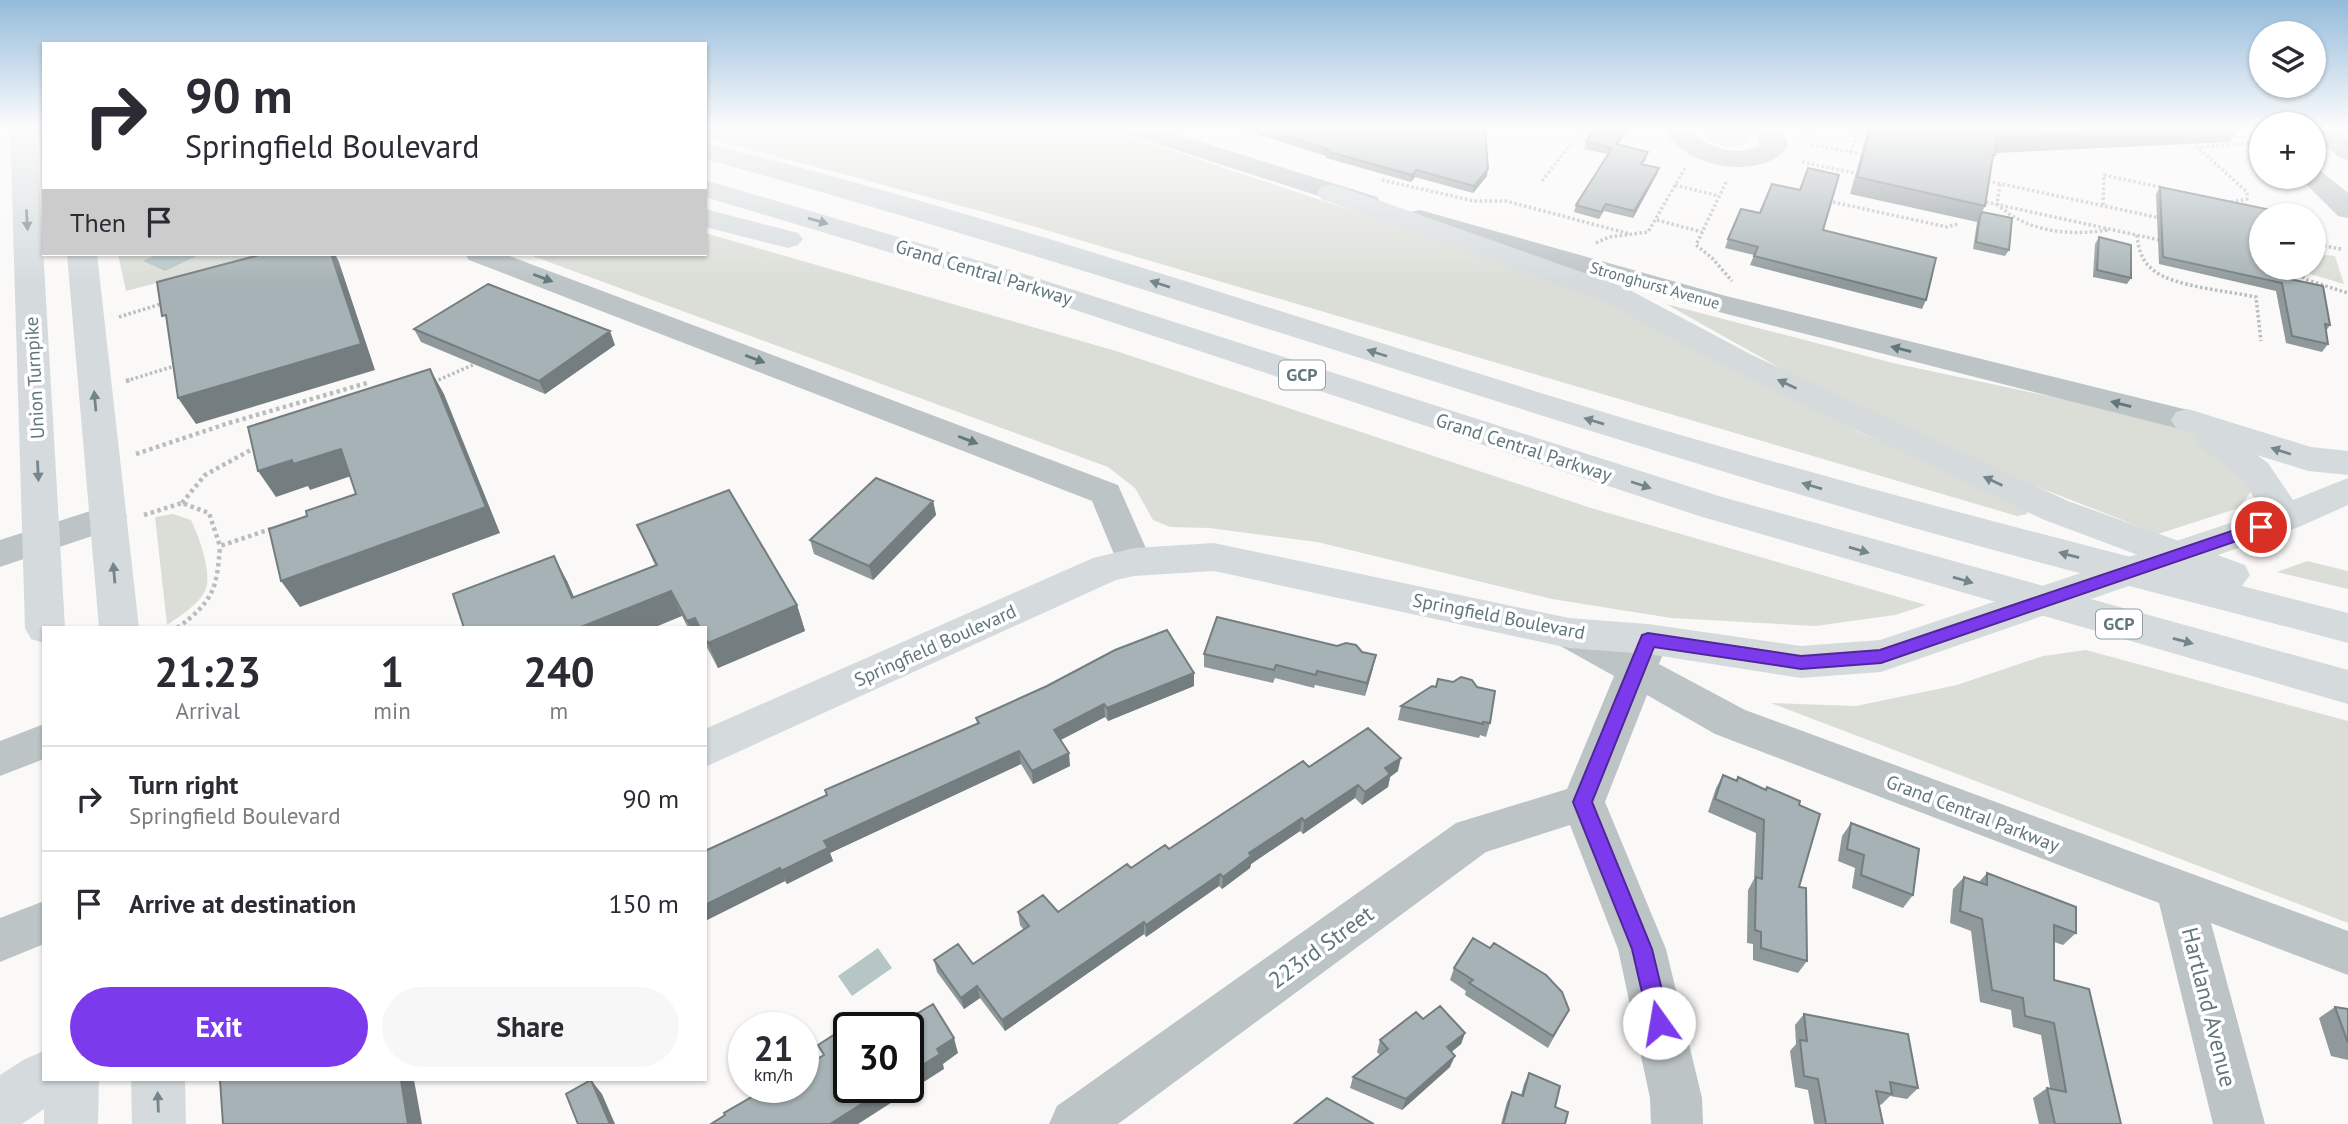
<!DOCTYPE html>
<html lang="en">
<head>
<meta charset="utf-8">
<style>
	:root { --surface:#fff; --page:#f7f7f7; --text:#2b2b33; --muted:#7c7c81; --line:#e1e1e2; --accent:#7c3aed }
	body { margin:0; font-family:"PT Sans",sans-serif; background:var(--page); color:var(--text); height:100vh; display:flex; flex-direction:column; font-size:26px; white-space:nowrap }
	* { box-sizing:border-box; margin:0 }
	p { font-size:23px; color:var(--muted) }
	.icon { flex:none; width:38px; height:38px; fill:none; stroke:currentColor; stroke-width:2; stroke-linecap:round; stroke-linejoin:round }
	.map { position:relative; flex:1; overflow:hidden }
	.drawer { position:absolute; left:42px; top:626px; width:665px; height:455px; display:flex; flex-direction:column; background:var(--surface); border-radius:0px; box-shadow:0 2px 5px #0004 }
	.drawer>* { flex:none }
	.hud { position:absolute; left:42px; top:42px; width:665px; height:214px; border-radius:0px; box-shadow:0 2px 5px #0004; background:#fff; color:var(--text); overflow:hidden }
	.fabs { position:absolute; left:2249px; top:21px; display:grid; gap:14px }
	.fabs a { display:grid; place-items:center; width:77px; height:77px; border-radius:50%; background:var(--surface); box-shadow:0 2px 5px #0004; font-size:35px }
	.speed { position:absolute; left:728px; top:1012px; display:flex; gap:14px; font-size:35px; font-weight:700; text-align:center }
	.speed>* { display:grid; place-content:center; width:91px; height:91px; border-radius:50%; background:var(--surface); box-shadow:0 2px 5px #0004; line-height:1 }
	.speed small { font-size:18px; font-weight:400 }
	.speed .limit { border:4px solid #111; border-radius:10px; background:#fff; color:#111 }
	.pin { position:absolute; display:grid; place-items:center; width:60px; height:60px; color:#fff; margin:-30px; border:4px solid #fff; border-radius:50%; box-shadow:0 2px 7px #0007 }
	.me { position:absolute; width:77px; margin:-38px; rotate:347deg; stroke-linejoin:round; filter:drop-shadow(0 0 5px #0008) }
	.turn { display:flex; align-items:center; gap:24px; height:147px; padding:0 28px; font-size:32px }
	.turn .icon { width:91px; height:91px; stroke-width:2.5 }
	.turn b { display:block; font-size:49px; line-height:60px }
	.then { display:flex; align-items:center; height:66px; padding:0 28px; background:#0003; gap:14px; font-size:26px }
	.eta { display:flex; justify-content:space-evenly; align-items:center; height:119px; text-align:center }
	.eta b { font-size:42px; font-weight:700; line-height:49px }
	.primary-button { display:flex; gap:14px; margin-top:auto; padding:14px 28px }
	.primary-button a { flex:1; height:80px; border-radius:42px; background:var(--accent); color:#fff; font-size:28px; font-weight:700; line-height:80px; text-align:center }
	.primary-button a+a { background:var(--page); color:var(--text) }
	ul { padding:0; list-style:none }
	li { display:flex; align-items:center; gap:21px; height:105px; padding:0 28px; border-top:2px solid var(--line) }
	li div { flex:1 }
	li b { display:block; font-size:26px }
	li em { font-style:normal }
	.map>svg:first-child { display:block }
	.green { fill:#dbded7 }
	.water { fill:#b6c6c7 }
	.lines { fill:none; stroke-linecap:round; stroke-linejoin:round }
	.path-far1 { stroke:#b8bdbf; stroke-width:3.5; stroke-dasharray:2.5 2.5; stroke-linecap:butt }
	.path { stroke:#b8bdbf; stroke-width:4.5; stroke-dasharray:3.5 3.5; stroke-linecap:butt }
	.minor { fill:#bcc4c6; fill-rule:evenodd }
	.major { fill:#d5dbdd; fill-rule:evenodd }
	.highway { fill:#d5dbdd; fill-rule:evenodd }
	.wall { fill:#8f999c }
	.shaded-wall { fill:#747d7f }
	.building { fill:#a6b2b5; stroke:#747d7f; stroke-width:2 }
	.oneway { fill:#72868b }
	.oneway2 { fill:#61777c }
	.route { fill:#7c3aed; stroke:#51269a; stroke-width:2 }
	.labels { text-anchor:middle; stroke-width:7; stroke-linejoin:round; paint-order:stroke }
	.far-street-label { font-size:16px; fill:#61777c; stroke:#fff }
	.shield { fill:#fff; stroke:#90a0a3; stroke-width:2 }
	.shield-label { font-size:18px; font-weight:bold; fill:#61777c }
	.street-label { font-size:19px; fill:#61777c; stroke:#fff }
	.near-street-label { font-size:23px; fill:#61777c; stroke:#fff }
</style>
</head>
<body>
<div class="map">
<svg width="2348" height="1124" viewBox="0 0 2348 1124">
	<rect width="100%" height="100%" fill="#faf9f8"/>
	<!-- green -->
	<path class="green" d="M705 127H1100L1590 289 1859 432 2028 507 2027 514 2017 516 991 214 705 137Z
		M1706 127H1736L1748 134 1749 141C1735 151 1714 147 1703 134Z
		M705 233 1116 351 1591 508 1926 605 1895 615 1816 626 1671 618 1552 599 1317 542 1209 528 1170 527 1153 520 1135 488 1108 467 527 254H705Z
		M118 254H266L126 291Z
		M2314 254 2335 256 2344 284 2310 274 2309 268H2314Z
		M1666 304 1893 363 2170 422 2199 436 2253 489 2239 508 2158 534 2030 484 1823 392Z
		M173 514 191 520C199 537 213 573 205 591 197 606 180 616 167 625L155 517Z
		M2307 561 2348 571V589L2277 572Z
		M2086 650 2348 721V923L1771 703 1856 706 1957 685 2043 656Z"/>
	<!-- water -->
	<path class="water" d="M157 254H201L165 271 143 261Z
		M878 948 892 968 852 996 838 976Z"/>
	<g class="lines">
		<!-- path-far1 -->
		<path class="path-far1" d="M1840 127 1871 129
			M1806 131 1815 127
			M1811 144 1865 155
			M1851 152 1859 129
			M1802 162 1859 174
			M1382 180 1474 201H1506L1630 234
			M1983 180 2160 218
			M1542 181 1584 127
			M1726 182 1696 245 1712 258 1732 281
			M2000 184 1997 204C2026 232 2069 236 2108 230
			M1675 185 1719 196
			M1828 201 1947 227 1958 224
			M1981 201 2164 241
			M2231 202 2247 199V192L2197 147 2261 143
			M2103 205 2104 175 2164 188
			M1657 220 1702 232
			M2137 235C2138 249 2142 261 2153 270 2174 287 2229 291 2256 297L2261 341
			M1596 243 1609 237 1648 232 1685 168
			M2314 244 2341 249
			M2290 268 2307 280 2348 293
			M119 317 164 303
			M126 381 178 365
			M434 382 477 363"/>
		<!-- path -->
		<path class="path" d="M126 381 130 380
			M433 382 438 380
			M136 454 229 423 367 383
			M182 503 205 475 258 446
			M144 515 182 503 209 513 220 546 274 528
			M177 628C213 602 217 589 220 546"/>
		<!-- minor -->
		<path class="minor" d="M25 127H44V135L28 132Z
			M1117 127H1154L1377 197 1381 203 1377 209 1368 211 1359 209 1120 132Z
			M1669 127H1693L1694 134C1713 149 1740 158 1761 144L1750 127H1776L1787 139V147C1763 181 1691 168 1669 137Z
			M2314 127H2333L2348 139V160L2339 157 2314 136Z
			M2314 170 2321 171 2348 193V218L2338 216 2299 177H2314Z
			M1420 210 1726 296 2200 413 2204 420 2200 427 2188 431 1707 309 1410 224 1406 218 1410 212Z
			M465 254H504L1118 485 1152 562 1147 571 1134 575 1121 571 1092 501 469 260Z
			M109 505 122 508 127 517 122 526 0 567V540Z
			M1569 618 1583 623 1627 647 1631 638 1645 634 1659 638 1665 649 1659 664 1745 710 2348 931V975L2211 923 2265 1124H2213L2159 903 1715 734 1647 695 1605 802 1666 949 1702 1098 1703 1124H1651L1650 1098 1618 949 1570 825 1486 852 1118 1124H1049L1057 1106 1456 823 1567 789 1614 676 1555 643 1550 633 1555 623Z
			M44 724V759L0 776V741Z
			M44 901V944L0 962V918Z"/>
		<!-- major -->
		<path class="major" d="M10 127H36L65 628H44V643L31 639 25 628Z
			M67 254H97L139 628H99Z
			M2188 409 2311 447 2348 451V475L2308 471 2257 455 2268 463 2293 500 2348 478V505L2299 527 1881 672 1801 678 1648 654 1569 648 1214 571 1134 576 1116 580 705 767V729L1093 558 1134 548 1214 543 1569 618 1648 624 1801 646 1880 640 2263 512 2242 479 2200 447 2195 439 2197 435 2176 428 2171 420 2176 412Z
			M44 1051V1080H99L98 1124H44V1109L22 1124H0V1075L25 1059Z
			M131 1080H185L186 1124H132Z"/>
		<!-- highway -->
		<path class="highway" d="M705 143C995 215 1279 313 1564 400 1765 462 1967 515 2170 567L2042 519 1728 369 1602 301 1321 199 1317 193 1321 187 1331 185 1341 187 1624 287 1752 355 2068 501 2245 565 2250 575 2242 586 2348 613V643C2187 600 2025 561 1866 514 1477 401 1095 267 705 159Z
			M705 180 1024 274 1722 497 2348 670V704L1699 516 1002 286 705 197Z
			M705 209 798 233 803 239 798 245 788 248 705 227Z"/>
	</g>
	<!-- wall -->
	<path class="wall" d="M1235 127H1485L1487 176 1473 193 1415 177 1411 182 1326 158V156Z
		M1595 127H1629L1618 144 1647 158 1643 164 1659 168 1657 174 1633 218 1604 211 1599 219 1574 212 1576 205 1608 154 1584 149 1586 142Z
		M1865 127H2240L2230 142 1995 153 1992 162 1985 206 1982 212 2009 250 2005 256 1973 249 1977 222 1850 194 1868 129Z
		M2160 187 2285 278 2330 325 2326 331 2328 344 2322 352 2286 343 2276 291 2159 264 2156 194Z
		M1823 230 1926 300 1922 309 1750 265 1754 255 1725 248 1728 239Z
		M2099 237 2131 278 2127 284 2093 277 2095 244Z
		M414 329 615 345 545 394 421 342Z
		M933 501 936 515 873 580 814 554 810 540Z
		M637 525 797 605 805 631 718 668 705 644V628H688L682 616 464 628 567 581 574 597 655 565Z
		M1204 654 1373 668 1365 696 1315 685 1314 688 1275 678 1273 683 1204 667Z
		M1194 686 1108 721 1105 717 1060 740 1070 766 1033 784 1021 764 830 853 833 861 787 884 785 881 705 921 827 796 825 790 977 723 976 718Z
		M1401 706 1490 723 1486 737 1480 735 1479 738 1398 720Z
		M1309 767 1398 771 1390 777 1388 787 1362 805 1355 798 1303 834 1300 831 1251 864 1250 868 1222 889 1219 886 1146 937 1144 934 1005 1031 980 998 964 1009 937 972 934 960 973 964 1024 930 1020 925 1018 912H1058L1131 868 1169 849Z
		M1723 775 1736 780 1738 777 1799 805V887L1807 961 1798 973 1753 960V944L1747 943 1748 890 1754 879 1756 833 1708 812 1716 788Z
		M1851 823 1913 895 1903 908 1852 888 1855 868 1838 861 1842 836Z
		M1987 873 2076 933 2063 945 2054 942V980L2121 1124H2039L2033 1098 2047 1088H2050L2041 1035 2013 1027 2011 1010 1980 1002 1971 931 1950 923 1953 889 1964 877 1979 882Z
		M1454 968 1569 1010 1548 1048 1465 995 1466 991 1450 980Z
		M2335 1007 2348 1009V1060L2331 1056 2319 1018Z
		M1804 1014 1918 1088 1907 1099 1890 1096 1881 1105 1879 1104 1883 1124H1814L1808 1090 1795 1087 1790 1051 1796 1044 1795 1025Z
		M1423 1019 1465 1033 1461 1044 1451 1052 1450 1067 1402 1110 1350 1088 1353 1077 1380 1055 1377 1052 1380 1040Z
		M1529 1073 1555 1107 1565 1124H1501L1507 1102 1512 1092 1521 1095 1524 1084Z"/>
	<!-- shaded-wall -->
	<path class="shaded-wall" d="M1626 127H1629L1614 150 1616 144Z
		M1659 168 1657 174 1633 218 1634 211Z
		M1488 169 1487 176 1473 193 1474 186Z
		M1416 170 1415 177 1411 182 1412 175Z
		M331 254H335L339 262 375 370 196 424 178 398Z
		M610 331 615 345 545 394 539 381Z
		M430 369 444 394 500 533 300 607 281 581 486 507Z
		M341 449 357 474 310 490 308 486 276 497 258 471 292 460Z
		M933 501 936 515 873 580 869 566Z
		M554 556 567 581 585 623 572 598Z
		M671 591 682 616 653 628H581V627Z
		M797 605 805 631 718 668 708 643Z
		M695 618 699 628H690L687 621Z
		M1376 655 1373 668 1365 696 1367 683Z
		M1194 673V686L1108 721 1107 708Z
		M1104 704 1105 717 1055 743 1054 730Z
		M1019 751 1021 764 830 853 833 861 787 884 781 871 824 841Z
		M1069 753 1070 766 1033 784 1032 771Z
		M1401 758 1398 771 1390 777 1388 787 1362 805 1365 792 1385 768Z
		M1358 785 1355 798 1303 834 1304 821Z
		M1302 818 1300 831 1251 864 1250 868 1222 889 1223 877 1249 853Z
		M780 868 785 881 705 921V905Z
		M1220 874 1219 886 1146 937V925Z
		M1144 922V934L1005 1031 1002 1020Z
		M977 986 980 998 964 1009 961 998Z
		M1465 1033 1461 1044 1443 1059 1447 1047Z
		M954 1038 958 1053 943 1064 944 1069 858 1124H830L888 1087H908V1074L937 1049Z
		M1455 1056 1450 1067 1402 1110 1406 1099Z
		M401 1080H414L422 1124H408Z
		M591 1080 602 1094 615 1124H610Z"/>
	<!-- building -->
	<path class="building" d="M1258 127H1485L1488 169 1474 186 1416 170 1412 175 1326 151 1328 149Z
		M1595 127H1626L1616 144 1648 152 1641 164 1659 168 1634 211 1606 204 1601 212 1576 205 1612 148 1586 142Z
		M1871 127H2220L1997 137 1995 155H1993L1985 206 1857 177Z
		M1808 168 1839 175 1823 230 1936 258 1926 300 1754 256 1758 247 1728 239 1741 209 1760 213 1772 184 1800 190Z
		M2160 187 2276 211V215H2261V268H2283L2285 278 2323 286 2330 325 2325 324 2328 344 2292 336 2282 283 2163 257Z
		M1982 212 2012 218 2009 250 1976 242 1980 216Z
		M2099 237 2131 245V278L2097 270Z
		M263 254H331L361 344 178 398 166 315 162 316 157 282Z
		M488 284 610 331 539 381 414 329Z
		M430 369 486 507 281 581 269 529 307 516 306 511 356 494 341 449 293 464 292 460 258 471 248 427Z
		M876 478 933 501 869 566 810 540Z
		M729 490 797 605 708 643 705 638V628H700L695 618 687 621 671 591 581 627V628H464L453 594 554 556 572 598 657 565 637 525Z
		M1217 617 1337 646 1346 643 1356 645 1362 652 1376 655 1367 683 1317 671 1316 675 1276 665 1274 670 1204 654Z
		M1167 630 1194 673 1107 708 1104 704 1054 730 1069 753 1032 771 1019 751 824 841 828 848 781 871 780 868 705 905V851L827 795 825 790 979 723 976 718 1047 686 1115 650Z
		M1461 677 1472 680 1477 687 1495 691 1490 723 1483 722V724L1401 706 1432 686 1436 687 1438 679 1453 682Z
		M1368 728 1401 758 1385 768 1390 774 1365 792 1358 785 1304 821 1302 818 1249 853 1251 856 1223 877 1220 874 1146 925 1144 922 1002 1020 977 986 961 998 934 960 958 944 973 964 1029 926 1018 912 1043 895 1058 912 1127 864 1131 868 1165 845 1169 849 1303 761 1309 767Z
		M1723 775 1737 781 1738 777 1766 790 1767 787 1800 801 1799 805 1820 814 1799 887 1806 888 1807 961 1761 948V932L1755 930 1756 877 1762 879 1764 820 1715 799Z
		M1851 823 1919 849 1913 895 1861 875 1864 855 1847 849Z
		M1987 873 2076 907V933L2054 925V980L2089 989 2121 1124H2055L2047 1088 2066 1092 2054 1023 2025 1016 2023 998 1992 990 1982 919 1960 911 1964 877 1987 885Z
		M1473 938 1490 948 1494 943 1546 975 1562 992 1569 1010 1553 1036 1469 983 1473 980 1454 968Z
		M933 1004 954 1038 937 1049 940 1054 908 1074V1027H895Z
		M1440 1006 1465 1033 1447 1047 1455 1056 1406 1099 1353 1077 1388 1049 1380 1040 1416 1012 1423 1019Z
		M2335 1007 2348 1009V1043Z
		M1804 1014 1908 1034 1918 1088 1890 1082 1892 1094 1876 1091 1883 1124H1826L1818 1079 1804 1076 1800 1040 1807 1041Z
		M840 1031 849 1046V1087H888L830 1124H711L725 1115 724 1113 769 1087H803V1067L824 1055 818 1045Z
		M1529 1073 1560 1086 1555 1107 1568 1112 1565 1124H1503L1512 1092 1523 1096Z
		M220 1080H401L408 1124H223Z
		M591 1080 610 1124H578L566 1094Z
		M1327 1098 1374 1124H1294Z"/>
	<!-- one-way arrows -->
	<defs><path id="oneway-solid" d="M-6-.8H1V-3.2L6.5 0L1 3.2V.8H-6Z" transform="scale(1.75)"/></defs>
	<g class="oneway">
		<use href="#oneway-solid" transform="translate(27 220) rotate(87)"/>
		<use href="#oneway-solid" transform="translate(818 221) rotate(16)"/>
		<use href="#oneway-solid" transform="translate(1160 284) rotate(-162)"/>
		<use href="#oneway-solid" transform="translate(1377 353) rotate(-162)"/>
		<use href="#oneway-solid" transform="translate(1787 384) rotate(-155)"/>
		<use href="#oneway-solid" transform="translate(95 401) rotate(-95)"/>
		<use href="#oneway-solid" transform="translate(1594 421) rotate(-163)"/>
		<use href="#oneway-solid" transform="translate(2281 451) rotate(-162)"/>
		<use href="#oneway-solid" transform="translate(38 471) rotate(87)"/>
		<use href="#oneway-solid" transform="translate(1993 481) rotate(-155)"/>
		<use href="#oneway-solid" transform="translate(1641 485) rotate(18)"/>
		<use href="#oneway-solid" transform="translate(1812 486) rotate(-164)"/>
		<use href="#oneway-solid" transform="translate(1859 550) rotate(16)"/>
		<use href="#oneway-solid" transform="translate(2069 555) rotate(-165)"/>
		<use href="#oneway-solid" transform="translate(114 573) rotate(-95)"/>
		<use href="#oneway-solid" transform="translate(1963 580) rotate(16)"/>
		<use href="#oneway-solid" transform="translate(2183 641) rotate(15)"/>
		<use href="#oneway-solid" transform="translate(158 1102) rotate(-92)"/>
	</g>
	<g class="oneway2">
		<use href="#oneway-solid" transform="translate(543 278) rotate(21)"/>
		<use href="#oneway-solid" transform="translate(1901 349) rotate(-166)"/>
		<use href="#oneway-solid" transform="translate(755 359) rotate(21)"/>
		<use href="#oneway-solid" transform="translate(2121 404) rotate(-166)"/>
		<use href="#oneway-solid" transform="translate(968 440) rotate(21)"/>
	</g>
	<!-- sky -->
	<linearGradient id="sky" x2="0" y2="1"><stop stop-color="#94bbdb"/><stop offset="0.45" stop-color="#fdfcfc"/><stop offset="1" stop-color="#fdfcfc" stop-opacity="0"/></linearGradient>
	<rect width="2348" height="284" fill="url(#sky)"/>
	<!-- route -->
	<path class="route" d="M2261 521 2266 523 2269 527 2266 531 1881 663 1801 669 1654 647 1592 802 1652 949 1670 1023 1666 1031 1659 1034 1651 1031 1632 949 1573 802 1642 635 1648 633 1801 656 1880 650Z"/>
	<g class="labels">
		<!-- far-street labels -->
		<g class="far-street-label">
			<text transform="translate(1655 285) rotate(16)" y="6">Stronghurst Avenue</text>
		</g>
		<!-- shield labels -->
		<g class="shield">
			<rect x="1279" y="360.5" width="46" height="29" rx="5"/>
			<rect x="2096" y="609.5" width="46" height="29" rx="5"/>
		</g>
		<g class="shield-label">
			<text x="1302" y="381">GCP</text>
			<text x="2119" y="630">GCP</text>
		</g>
		<!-- street labels -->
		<g class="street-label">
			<text transform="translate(984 272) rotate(17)" y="7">Grand Central Parkway</text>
			<text transform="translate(34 378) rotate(-93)" y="7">Union Turnpike</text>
			<text transform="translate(1524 447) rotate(18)" y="7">Grand Central Parkway</text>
			<text transform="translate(1499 616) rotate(11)" y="7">Springfield Boulevard</text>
			<text transform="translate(935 645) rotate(-24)" y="7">Springfield Boulevard</text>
			<text transform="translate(1973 813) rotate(21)" y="7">Grand Central Parkway</text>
		</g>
		<!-- near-street labels -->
		<g class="near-street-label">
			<text transform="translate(1321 947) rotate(-36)" y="8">223rd Street</text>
			<text transform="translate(2209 1007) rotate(76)" y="8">Hartland Avenue</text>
		</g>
	</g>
</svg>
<div class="fabs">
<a><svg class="icon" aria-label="layers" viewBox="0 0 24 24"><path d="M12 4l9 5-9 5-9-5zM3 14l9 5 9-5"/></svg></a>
<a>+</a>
<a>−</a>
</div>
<div class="speed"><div>21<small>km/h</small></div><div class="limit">30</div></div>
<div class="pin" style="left:2261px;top:527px;background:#d93025"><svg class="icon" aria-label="arrive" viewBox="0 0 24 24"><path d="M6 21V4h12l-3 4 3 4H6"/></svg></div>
<svg class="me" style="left:1659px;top:1023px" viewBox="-20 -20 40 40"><circle r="19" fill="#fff"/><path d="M0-13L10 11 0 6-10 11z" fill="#7c3aed"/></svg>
<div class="hud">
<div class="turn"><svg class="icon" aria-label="right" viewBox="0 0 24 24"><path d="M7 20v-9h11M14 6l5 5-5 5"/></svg><div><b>90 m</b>Springfield Boulevard</div></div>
<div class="then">Then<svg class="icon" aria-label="arrive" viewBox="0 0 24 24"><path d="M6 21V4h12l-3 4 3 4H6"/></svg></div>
</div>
<section class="drawer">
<div class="eta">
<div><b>21:23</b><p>Arrival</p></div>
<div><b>1</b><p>min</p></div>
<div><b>240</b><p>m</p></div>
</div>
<ul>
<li><svg class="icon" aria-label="right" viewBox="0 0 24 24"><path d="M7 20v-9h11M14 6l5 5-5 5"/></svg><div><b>Turn right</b><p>Springfield Boulevard</p></div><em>90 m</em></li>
<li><svg class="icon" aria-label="arrive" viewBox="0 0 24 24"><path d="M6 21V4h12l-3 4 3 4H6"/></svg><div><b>Arrive at destination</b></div><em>150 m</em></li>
</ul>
<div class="primary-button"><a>Exit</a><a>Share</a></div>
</section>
</div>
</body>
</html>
